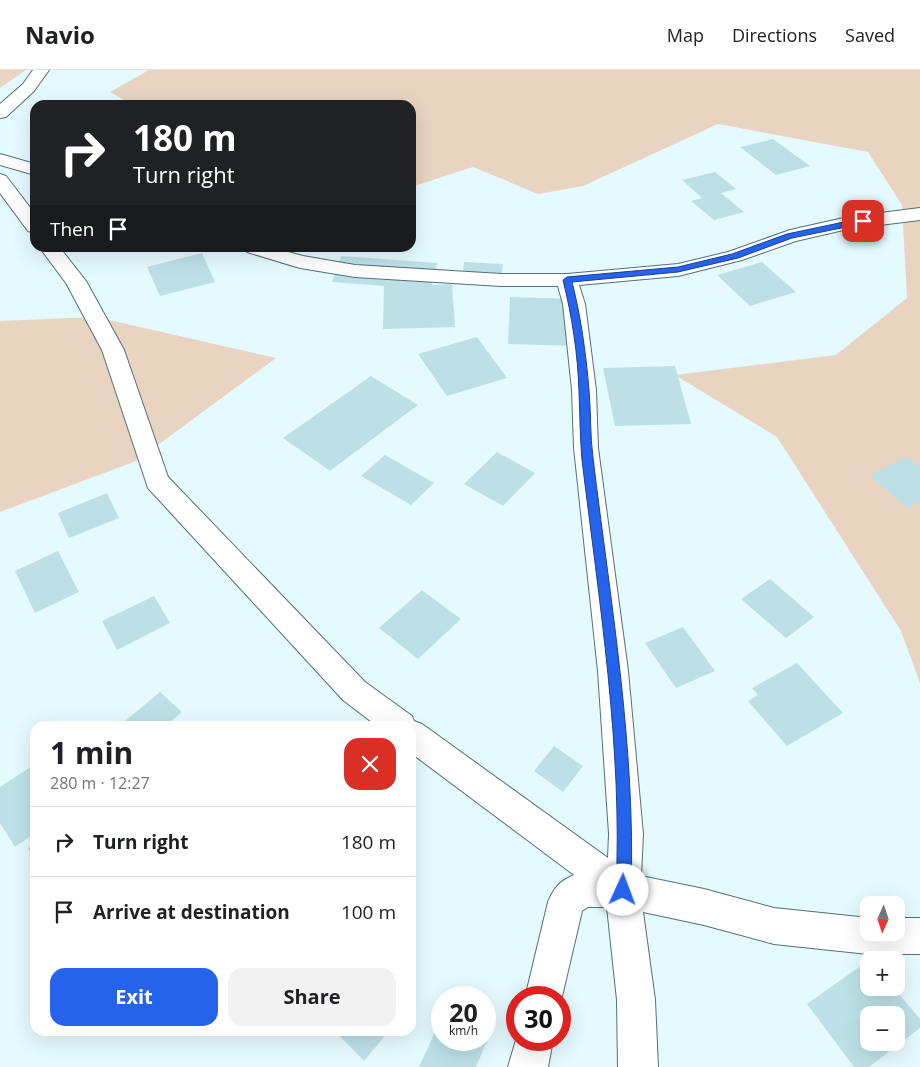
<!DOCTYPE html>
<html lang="en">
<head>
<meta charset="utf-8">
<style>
	:root { --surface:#fff; --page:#f2f2f2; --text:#202124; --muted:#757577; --line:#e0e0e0; --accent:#2563eb }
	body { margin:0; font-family:"Open Sans",sans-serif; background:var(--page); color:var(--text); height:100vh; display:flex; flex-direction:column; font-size:19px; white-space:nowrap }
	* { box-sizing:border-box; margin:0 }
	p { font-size:16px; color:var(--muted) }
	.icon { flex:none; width:28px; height:28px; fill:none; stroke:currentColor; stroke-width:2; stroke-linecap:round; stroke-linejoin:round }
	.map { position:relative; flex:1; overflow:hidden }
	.sheet { position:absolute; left:30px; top:651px; width:386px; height:315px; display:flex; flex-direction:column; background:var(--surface); border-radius:15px; box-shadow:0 5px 20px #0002 }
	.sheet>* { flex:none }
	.hud { position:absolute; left:30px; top:30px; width:386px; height:152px; border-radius:15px; box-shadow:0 5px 20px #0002; background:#202124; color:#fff; overflow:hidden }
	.needle { width:32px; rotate:183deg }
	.controls { position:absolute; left:860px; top:826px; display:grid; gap:10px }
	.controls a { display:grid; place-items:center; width:45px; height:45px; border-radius:10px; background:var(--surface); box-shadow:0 5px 20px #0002; font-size:25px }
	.speed { position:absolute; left:431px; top:916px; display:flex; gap:10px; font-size:25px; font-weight:700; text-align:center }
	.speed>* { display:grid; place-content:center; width:65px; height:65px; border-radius:50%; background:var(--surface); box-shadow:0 5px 20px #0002; line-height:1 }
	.speed small { font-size:12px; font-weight:400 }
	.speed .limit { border:8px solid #d22; background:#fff; color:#111 }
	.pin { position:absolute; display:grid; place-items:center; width:42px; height:42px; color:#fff; margin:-21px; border-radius:10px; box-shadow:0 2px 8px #0006 }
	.me { position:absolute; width:55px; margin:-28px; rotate:2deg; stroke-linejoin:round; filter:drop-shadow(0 0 4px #0008) }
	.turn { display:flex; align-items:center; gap:18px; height:105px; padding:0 20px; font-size:22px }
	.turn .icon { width:65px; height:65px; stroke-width:2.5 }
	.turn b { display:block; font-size:35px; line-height:42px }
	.then { display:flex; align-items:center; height:48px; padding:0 20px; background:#0003; gap:10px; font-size:19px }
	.round { display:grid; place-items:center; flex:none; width:52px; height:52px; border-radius:15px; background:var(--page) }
	.summary { display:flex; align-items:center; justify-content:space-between; height:85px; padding:0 20px }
	h1 { font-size:30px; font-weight:700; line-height:38px }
	.primary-button { display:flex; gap:10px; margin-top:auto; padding:10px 20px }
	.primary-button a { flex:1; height:58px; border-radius:15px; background:var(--accent); color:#fff; font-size:20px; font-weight:700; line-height:58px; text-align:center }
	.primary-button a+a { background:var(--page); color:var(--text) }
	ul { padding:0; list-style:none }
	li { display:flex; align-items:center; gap:15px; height:70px; padding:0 20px; border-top:1px solid var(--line) }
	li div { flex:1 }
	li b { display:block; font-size:19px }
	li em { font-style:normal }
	header { display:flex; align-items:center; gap:30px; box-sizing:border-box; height:70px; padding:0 25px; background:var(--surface); border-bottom:1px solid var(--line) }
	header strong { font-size:24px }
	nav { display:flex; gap:28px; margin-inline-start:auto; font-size:18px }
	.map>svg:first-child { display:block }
	.green { fill:#e9d3c1 }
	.building { fill:#bde0e7; fill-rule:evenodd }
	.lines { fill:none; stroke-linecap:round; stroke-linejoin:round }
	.minor-casing { stroke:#517178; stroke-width:2 }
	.minor { fill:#fff; fill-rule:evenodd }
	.route { fill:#2563eb; stroke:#184099 }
</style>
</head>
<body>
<header>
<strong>Navio</strong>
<nav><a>Map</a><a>Directions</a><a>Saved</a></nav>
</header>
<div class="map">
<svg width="920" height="997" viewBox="0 0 920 997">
	<rect width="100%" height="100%" fill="#e5fafe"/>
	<!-- green -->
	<path class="green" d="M0 0H26L0 18Z
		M149 0H920V613L901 561 777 367 675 305 836 285 907 228 902 135 868 82 718 54 583 116 538 124 473 97 411 117V35H133L110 22Z
		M96 247 276 288 136 391 0 442V251Z"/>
	<!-- building -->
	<path class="building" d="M773 69 810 96 776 105 740 77Z
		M715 102 736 119 721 123 744 142 714 150 691 131 702 128 682 110Z
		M202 183 215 212 160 226 147 197Z
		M341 186 437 193 432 215 452 214 455 257 383 259 384 216 332 212Z
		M464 192 503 194 501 210 462 208Z
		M762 192 796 222 750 236 717 205Z
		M510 227 576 229 578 276 508 274Z
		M477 267 507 308 447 326 418 284Z
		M675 296 691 354 615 356 603 298Z
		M371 306 418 335 330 401 283 368Z
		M497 382 535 403 503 436 464 414Z
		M385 385 434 413 411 435 361 406Z
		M908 387 920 397V431L907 438 870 405Z
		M107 423 119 448 69 468 58 443Z
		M58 481 79 522 35 543 15 501Z
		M770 509 814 547 786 568 741 529Z
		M422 520 461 549 418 589 379 558Z
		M154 526 170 553 117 580 102 551Z
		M683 557 715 601 676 618 645 573Z
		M797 593 843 643 787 676 748 631 758 625 752 618Z
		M160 622 182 642 165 656H119Z
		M554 676 583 696 563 722 534 701Z
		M35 694V763L15 777 0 753V717Z
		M35 774V792L28 778Z
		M869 890V918H894L920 949V958L869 997H854L807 934ZM869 945H896V972H869Z
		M442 947V970H485V947L495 952 476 997H419Z
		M335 961H389L364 991Z"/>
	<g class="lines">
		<!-- minor casing -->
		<g class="minor-casing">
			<path id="minor" d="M33 0H49L34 21 6 47 0 48V34L23 14Z
				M0 84 35 94V105L0 95Z
				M0 104 6 106 35 144V163L28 161 0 123Z
				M920 138V150L848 159 796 171 742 190 678 206 579 215 585 234 596 320 598 378 628 601 643 764 641 806 704 819 774 838 869 848V862H896V848H920V884H868L774 874 704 855 643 842 655 930 658 997H618L617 930 607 837H588L582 841 560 935V928H525L548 832C554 817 560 811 574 805L411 683V656H377L343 630 148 418 102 280 66 213 40 178H60L86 211 124 280 168 407 365 612 412 646 414 651 422 654 608 788 609 764 598 601 574 378 572 320 563 234 558 216H501L355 207 300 198 247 182 244 178H273L303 186 355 195 501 204H567L678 194 728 182 790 160 848 147Z
				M518 963V970H553L548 997H508Z"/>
		</g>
		<!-- minor -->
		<use href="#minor" class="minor"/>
	</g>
	<!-- route -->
	<path class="route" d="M863 148 866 149V153L792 168 738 188 678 202 572 212C581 247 586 284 589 320 591 342 590 365 593 388 610 529 636 678 631 820L629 825 623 827 618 825 616 820C623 679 599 530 582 390 580 367 580 345 579 322 578 285 572 246 563 210L567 207 678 197 732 184 787 164Z"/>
</svg>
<div class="controls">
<a><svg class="needle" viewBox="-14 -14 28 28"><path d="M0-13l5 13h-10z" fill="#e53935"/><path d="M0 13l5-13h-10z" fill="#757577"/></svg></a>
<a>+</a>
<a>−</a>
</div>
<div class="speed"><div>20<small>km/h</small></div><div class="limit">30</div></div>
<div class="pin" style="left:863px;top:151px;background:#d93025"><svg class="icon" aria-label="arrive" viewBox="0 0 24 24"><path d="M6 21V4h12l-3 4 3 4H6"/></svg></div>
<svg class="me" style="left:623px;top:820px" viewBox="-20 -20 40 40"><circle r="19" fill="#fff"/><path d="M0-13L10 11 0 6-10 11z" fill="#2563eb"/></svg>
<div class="hud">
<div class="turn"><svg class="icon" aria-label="right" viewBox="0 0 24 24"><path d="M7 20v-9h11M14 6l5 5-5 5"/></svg><div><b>180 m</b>Turn right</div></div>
<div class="then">Then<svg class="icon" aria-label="arrive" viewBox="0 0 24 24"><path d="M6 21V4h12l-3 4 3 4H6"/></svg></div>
</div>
<section class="sheet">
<div class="summary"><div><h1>1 min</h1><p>280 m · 12:27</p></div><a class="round" style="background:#d93025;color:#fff"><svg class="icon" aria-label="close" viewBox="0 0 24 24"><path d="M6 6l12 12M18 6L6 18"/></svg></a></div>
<ul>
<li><svg class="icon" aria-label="right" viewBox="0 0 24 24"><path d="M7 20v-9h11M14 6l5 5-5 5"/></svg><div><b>Turn right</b></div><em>180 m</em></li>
<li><svg class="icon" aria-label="arrive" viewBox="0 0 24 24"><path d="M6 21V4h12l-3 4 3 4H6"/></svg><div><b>Arrive at destination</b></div><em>100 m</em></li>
</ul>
<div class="primary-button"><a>Exit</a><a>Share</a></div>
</section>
</div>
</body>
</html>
